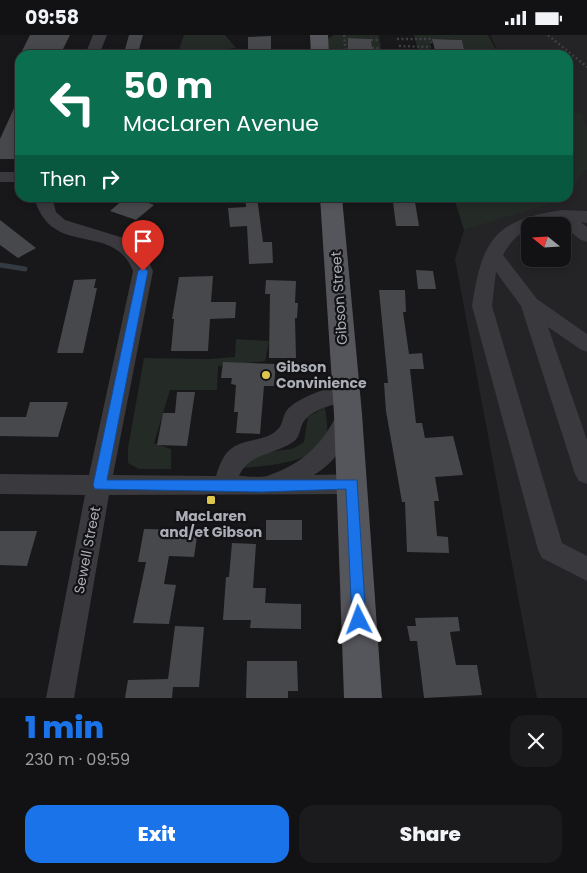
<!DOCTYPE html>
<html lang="en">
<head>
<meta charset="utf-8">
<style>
	:root { --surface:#121113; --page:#1b1a1c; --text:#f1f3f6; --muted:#9c9da0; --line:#313133; --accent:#1a73e8 }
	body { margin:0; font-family:Poppins,sans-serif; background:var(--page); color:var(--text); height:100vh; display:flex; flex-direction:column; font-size:19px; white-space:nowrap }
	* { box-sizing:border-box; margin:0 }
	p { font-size:16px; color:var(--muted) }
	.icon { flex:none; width:28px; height:28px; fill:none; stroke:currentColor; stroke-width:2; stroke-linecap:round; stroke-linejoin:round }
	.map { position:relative; height:663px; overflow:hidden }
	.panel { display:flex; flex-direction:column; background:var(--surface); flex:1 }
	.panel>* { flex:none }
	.top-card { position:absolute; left:15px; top:15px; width:558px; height:152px; border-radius:15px; box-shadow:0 2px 8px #0003,0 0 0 1px var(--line); background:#0b6e4f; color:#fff; overflow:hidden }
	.needle { width:32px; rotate:288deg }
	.tools { position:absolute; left:521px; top:182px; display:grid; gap:10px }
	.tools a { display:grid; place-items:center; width:50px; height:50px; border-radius:10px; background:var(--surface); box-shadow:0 2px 8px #0003,0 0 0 1px var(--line); font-size:25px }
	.pin { position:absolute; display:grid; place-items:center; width:42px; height:42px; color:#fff; margin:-51px -21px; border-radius:50% 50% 50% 0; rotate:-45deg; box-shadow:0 0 5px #0007 }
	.pin .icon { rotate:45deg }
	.me { position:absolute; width:55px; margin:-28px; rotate:357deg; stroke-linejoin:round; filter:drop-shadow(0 0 4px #0008) }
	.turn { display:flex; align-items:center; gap:18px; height:105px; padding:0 25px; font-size:22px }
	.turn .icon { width:65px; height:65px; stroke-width:2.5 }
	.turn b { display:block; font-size:35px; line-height:42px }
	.then { display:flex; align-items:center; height:48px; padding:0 25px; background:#0003; gap:10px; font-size:19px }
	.round { display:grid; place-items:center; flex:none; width:52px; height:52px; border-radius:15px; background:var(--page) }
	.overview { display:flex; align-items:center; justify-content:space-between; height:85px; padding:0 25px }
	h1 { font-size:30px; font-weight:800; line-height:38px; color:var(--accent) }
	.action { display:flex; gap:10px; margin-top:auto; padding:10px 25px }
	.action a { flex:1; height:58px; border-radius:15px; background:var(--accent); color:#fff; font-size:20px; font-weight:800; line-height:58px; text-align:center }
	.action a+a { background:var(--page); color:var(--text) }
	.status { display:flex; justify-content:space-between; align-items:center; height:35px; padding:0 25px; background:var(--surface); direction:ltr }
	.status svg { height:14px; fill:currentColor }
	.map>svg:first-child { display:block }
	.built { fill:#242326; fill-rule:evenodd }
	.green { fill:#242a26; fill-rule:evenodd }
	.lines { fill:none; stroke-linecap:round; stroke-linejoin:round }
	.stream { stroke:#343a42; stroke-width:5 }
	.building { fill:#47484b }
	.path { stroke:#3f4044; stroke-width:2.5; stroke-dasharray:2 2.5; stroke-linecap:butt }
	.minor { fill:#39393e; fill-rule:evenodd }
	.major { fill:#55555c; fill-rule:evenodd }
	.route { fill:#1a73e8; stroke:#114b97 }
	.poi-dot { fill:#dcc64c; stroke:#131214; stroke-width:2 }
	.labels { text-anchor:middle; stroke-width:4.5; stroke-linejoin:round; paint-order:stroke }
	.street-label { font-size:14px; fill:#abadb7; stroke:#131214 }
	.poi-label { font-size:14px; font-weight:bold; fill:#abadb7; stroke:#131214; text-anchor:start }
</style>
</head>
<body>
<div class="status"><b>09:58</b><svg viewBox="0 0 49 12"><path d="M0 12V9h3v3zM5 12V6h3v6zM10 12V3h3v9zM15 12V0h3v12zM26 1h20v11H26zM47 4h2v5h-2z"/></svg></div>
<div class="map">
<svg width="587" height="663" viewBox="0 0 587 663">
	<rect width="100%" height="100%" fill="#181719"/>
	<!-- built -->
	<path class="built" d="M490 0H587V663H537L455 224 464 195 512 163 568 162V20H500ZM530 191H562V224H530Z"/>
	<!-- green -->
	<path class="green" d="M184 0H225L236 13 199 18 198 20H177Z
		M334 0H379L382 20H373L371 4 348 3 349 20H328L327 4Z
		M414 0H488L499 20H384H419ZM433 4 462 5 465 19H435V15H431L430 8H433Z
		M568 76 581 78 587 94V134L568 156Z
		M454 163V162L561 163 558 166 464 195Z
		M236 304 269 306 265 326 218 331 217 355H170L154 408 171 414V434H139L128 428V413L144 323 208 324 235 322Z
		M325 372C326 380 328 390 327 399 323 428 264 431 242 433L258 418 292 414 304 407 308 382Z"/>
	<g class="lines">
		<!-- stream -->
		<path class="stream" d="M0 230 25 234"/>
	</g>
	<!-- building -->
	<path class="building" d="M30 0H70L60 20H20Z
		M129 0H143L138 18H124Z
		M271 1V20H248V2Z
		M348 3 371 4 373 20H348Z
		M432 4 462 5 465 19H436Z
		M20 60V110L14 124H0V104Z
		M245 162H257L263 207H272L273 228 249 229 247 191 230 192 228 173 246 172Z
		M124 164 133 167 138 164 154 170 136 185 110 176Z
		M393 167H415L419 191H396Z
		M0 185 36 213 18 223 0 210Z
		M416 235 433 236 436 254H418Z
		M213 241 211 267H236L235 283 210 284 208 316H171L174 284H172L179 242Z
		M96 244 94 253H97L83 318H57L74 245Z
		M266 245 296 246 295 268H298L297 283H295L296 323H269L270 259H265Z
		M379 255H405L406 277H403L409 319 422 318 424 334H410L416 388H422L425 403 453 401 463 440 435 442 439 466H434L437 501 448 502 449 518 407 517 405 467H402L386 376 384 348H388Z
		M223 327 276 329 274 351H264L260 399 236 398 238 377H234L236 350 231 349 232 343H221Z
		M177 357H195L187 411 157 410 163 378H175Z
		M30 367H68L58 402 0 401V382H26Z
		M266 485H302V505H266Z
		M144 494 198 495 194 522 169 521 164 549 176 550 169 589 133 588 146 527H138Z
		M0 496H37L27 531 0 530Z
		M232 508 256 509 253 553H266L265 568 301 569V594L250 593 251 585H223L226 542H229Z
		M458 582 460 596 450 597 456 630H477L482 660 424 663 417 606H410L407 591H416L415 583Z
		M175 591 204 592 199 652H173L172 663H125L128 645 168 644Z
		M247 626H297L298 656H288V663H246Z"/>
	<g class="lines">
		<!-- path -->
		<path class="path" d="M344 0 346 19H349
			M548 0 587 32
			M397 4H430L431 8
			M371 5H380
			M399 11 431 12
			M372 13H381"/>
		<!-- minor -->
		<path class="minor" d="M93 0H107L99 20H85Z
			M0 137H20V147H0Z
			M34 162H52L56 177 65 185 130 205 143 215 153 236 113 440 216 441C218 434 221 426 225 420 238 401 266 409 279 393 283 388 283 380 287 375 298 362 338 347 354 352L357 358 354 364C338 369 315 372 304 386 299 393 301 402 293 407 274 420 249 418 239 441 247 441 259 443 267 441 304 428 321 411 339 376L347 373 355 376 358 382C348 406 337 426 314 440L352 439 360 442 364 449 360 456 352 459 109 460 74 663H46L85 460 0 459V439L89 440 133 236C113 185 51 225 34 162Z
			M562 175 587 176V188L581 187 587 192V207L581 205 558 187C534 188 515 197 503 220L537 264 587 299V317L580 314 548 292 587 405V449L579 446 575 439 521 271 496 237 492 271 562 508 587 521V546L542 523 538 515 472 271C482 205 494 185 562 175Z"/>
		<!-- major -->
		<path class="major" d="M310 0H328L329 20H311Z
			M320 162H342L362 379 382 663H344L334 379Z"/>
	</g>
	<!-- route -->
	<path class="route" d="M143 232 148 236 107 445H357L366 585 364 590 359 592 354 590 352 585 346 454 262 457 95 454 93 450 138 236Z"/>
	<!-- markers -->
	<g class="poi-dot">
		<circle cx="266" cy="340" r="5"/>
		<rect x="206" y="460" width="10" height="10" rx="2.5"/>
	</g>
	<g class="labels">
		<!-- street labels -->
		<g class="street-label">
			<text transform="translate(339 263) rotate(-94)" y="5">Gibson Street</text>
			<text transform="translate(87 515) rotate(-79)" y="5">Sewell Street</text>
		</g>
		<!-- poi labels -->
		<g class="poi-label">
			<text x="276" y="337">Gibson<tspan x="276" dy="16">Convinience</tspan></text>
			<text x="211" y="486" text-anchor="middle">MacLaren<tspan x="211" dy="16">and/et Gibson</tspan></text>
		</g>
	</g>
</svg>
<div class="tools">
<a><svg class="needle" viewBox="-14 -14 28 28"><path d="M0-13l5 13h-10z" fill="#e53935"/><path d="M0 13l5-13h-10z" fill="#9c9da0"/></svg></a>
</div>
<div class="pin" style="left:143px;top:236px;background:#d93025"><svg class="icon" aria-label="arrive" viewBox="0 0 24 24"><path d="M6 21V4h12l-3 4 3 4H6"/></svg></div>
<svg class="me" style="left:359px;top:585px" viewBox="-20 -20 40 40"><path d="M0-17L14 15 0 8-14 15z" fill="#1a73e8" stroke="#fff" stroke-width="4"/></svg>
<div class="top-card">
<div class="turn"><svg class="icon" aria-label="left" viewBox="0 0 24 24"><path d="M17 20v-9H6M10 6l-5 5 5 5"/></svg><div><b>50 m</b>MacLaren Avenue</div></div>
<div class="then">Then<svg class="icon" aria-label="right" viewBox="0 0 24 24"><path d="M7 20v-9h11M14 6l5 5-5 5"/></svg></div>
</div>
</div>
<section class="panel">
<div class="overview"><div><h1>1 min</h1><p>230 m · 09:59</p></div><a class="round"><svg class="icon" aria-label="close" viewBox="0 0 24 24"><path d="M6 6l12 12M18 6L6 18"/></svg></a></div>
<div class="action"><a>Exit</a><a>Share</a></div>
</section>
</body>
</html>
